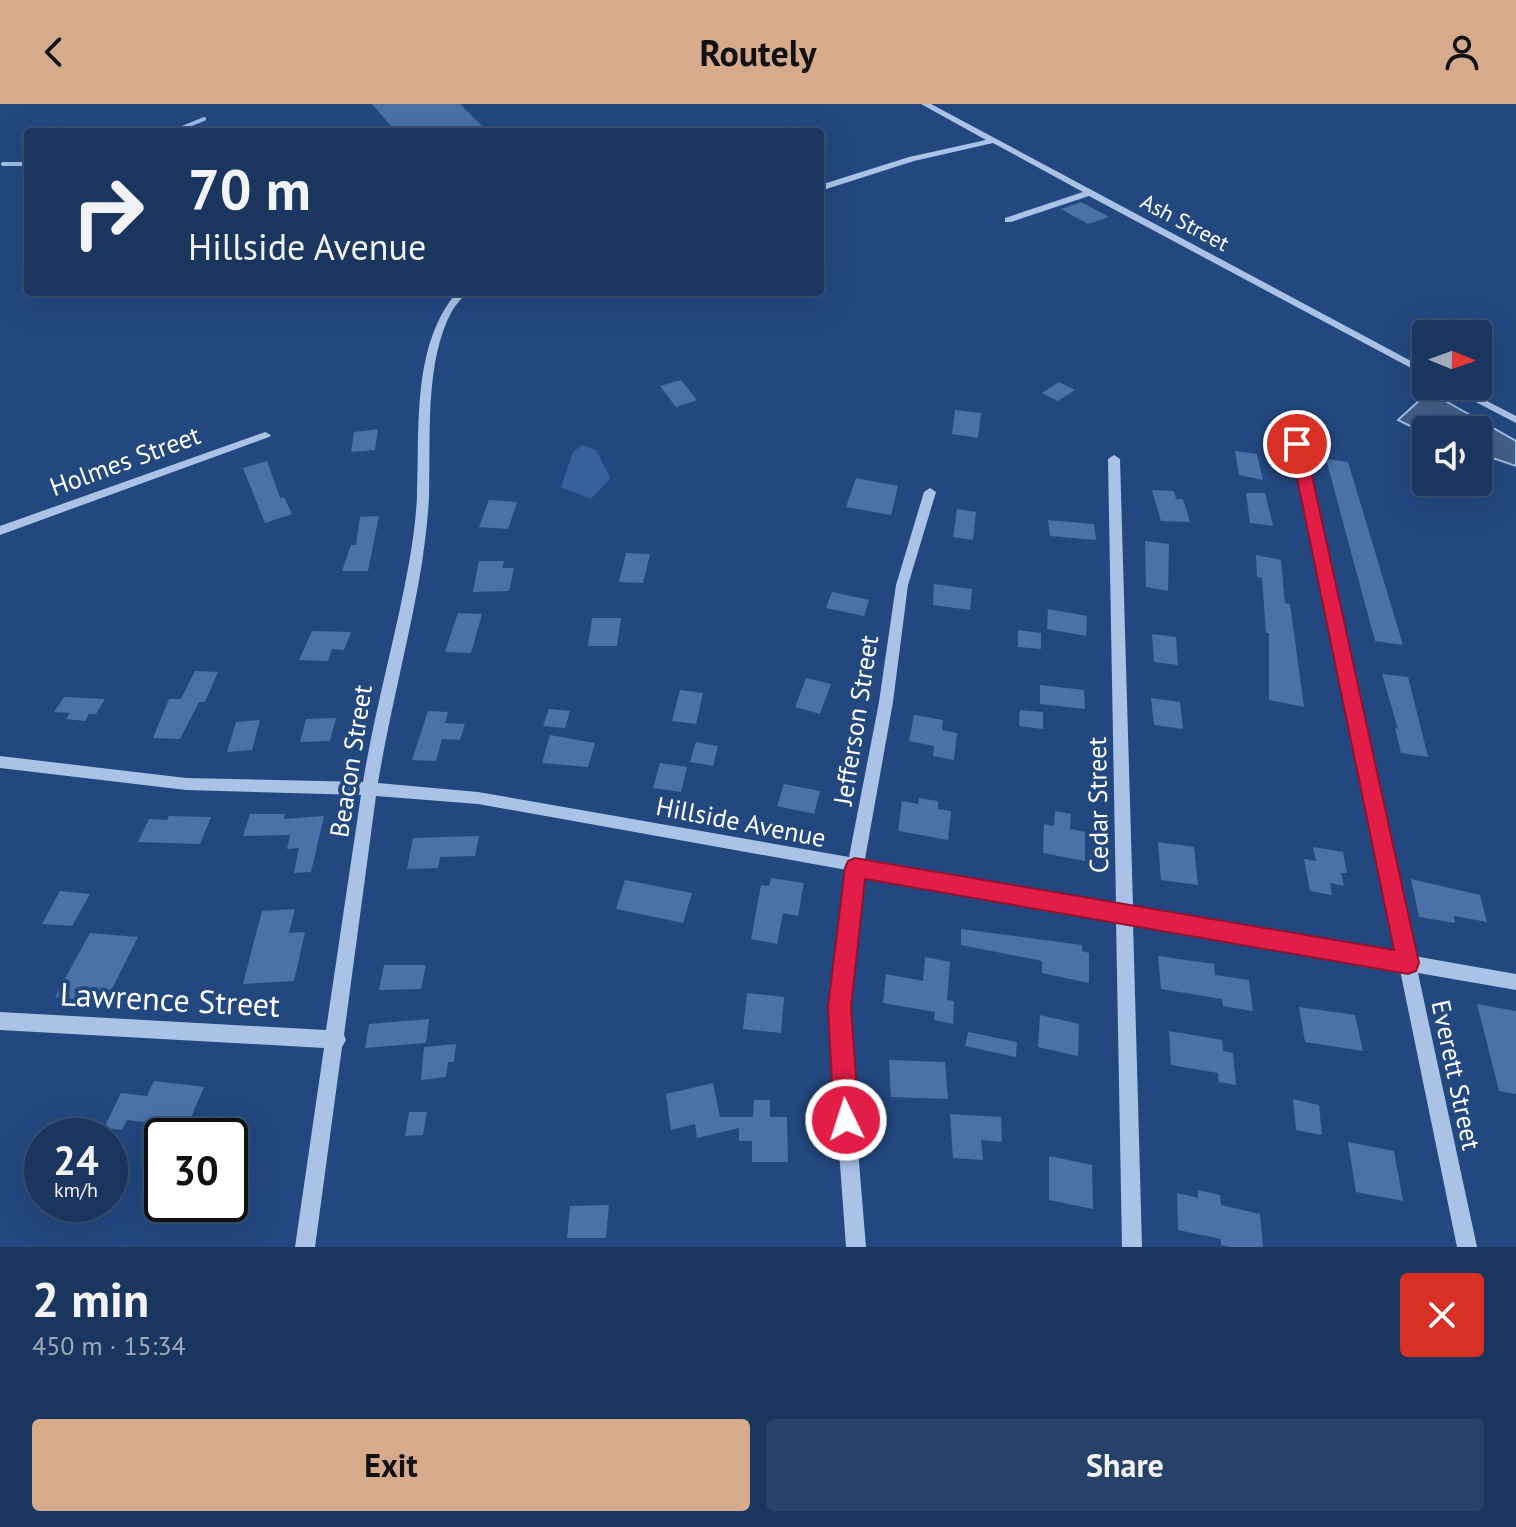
<!DOCTYPE html>
<html lang="en">
<head>
<meta charset="utf-8">
<style>
	:root { --surface:#1a365f; --page:#274168; --text:#f1f3f6; --muted:#9fabbd; --line:#385074; --accent:#d6ab8b }
	body { margin:0; font-family:"PT Sans",sans-serif; background:var(--page); color:var(--text); height:100vh; display:flex; flex-direction:column; font-size:30px; white-space:nowrap }
	* { box-sizing:border-box; margin:0 }
	p { font-size:26px; color:var(--muted) }
	.icon { flex:none; width:44px; height:44px; fill:none; stroke:currentColor; stroke-width:2; stroke-linecap:round; stroke-linejoin:round }
	.map { position:relative; height:1143px; overflow:hidden }
	.panel { display:flex; flex-direction:column; background:var(--surface); flex:1 }
	.panel>* { flex:none }
	.guide { position:absolute; left:24px; top:24px; width:800px; height:168px; border-radius:8px; box-shadow:0 8px 32px #0002,0 0 0 2px var(--line); background:#1a365f; color:var(--text); overflow:hidden }
	.needle { width:52px; rotate:91deg }
	.buttons { position:absolute; left:1412px; top:216px; display:grid; gap:16px }
	.buttons a { display:grid; place-items:center; width:80px; height:80px; border-radius:8px; background:var(--surface); box-shadow:0 8px 32px #0002,0 0 0 2px var(--line); font-size:40px }
	.speed { position:absolute; left:24px; top:1014px; display:flex; gap:16px; font-size:40px; font-weight:700; text-align:center }
	.speed>* { display:grid; place-content:center; width:104px; height:104px; border-radius:50%; background:var(--surface); box-shadow:0 8px 32px #0002,0 0 0 2px var(--line); line-height:1 }
	.speed small { font-size:20px; font-weight:400 }
	.speed .limit { border:4px solid #111; border-radius:12px; background:#fff; color:#111 }
	.pin { position:absolute; display:grid; place-items:center; width:68px; height:68px; color:#fff; margin:-34px; border:4px solid #fff; border-radius:50%; box-shadow:0 2px 8px #0007 }
	.me { position:absolute; width:88px; margin:-44px; rotate:356deg; stroke-linejoin:round; filter:drop-shadow(0 0 6px #0008) }
	.turn { display:flex; align-items:center; gap:28px; height:168px; padding:0 32px; font-size:36px }
	.turn .icon { width:104px; height:104px; stroke-width:2.5 }
	.turn b { display:block; font-size:56px; line-height:68px }
	.round { display:grid; place-items:center; flex:none; width:84px; height:84px; border-radius:8px; background:var(--page) }
	.summary { display:flex; align-items:center; justify-content:space-between; height:136px; padding:0 32px }
	h1 { font-size:48px; font-weight:600; line-height:60px }
	.action { display:flex; gap:16px; margin-top:auto; padding:16px 32px }
	.action a { flex:1; height:92px; border-radius:8px; background:var(--accent); color:#111; font-size:32px; font-weight:600; line-height:92px; text-align:center }
	.action a+a { background:var(--page); color:var(--text) }
	header { display:flex; justify-content:space-between; align-items:center; height:104px; padding:0 32px; background:var(--accent); color:#111; font-size:36px; font-weight:600 }
	.map>svg:first-child { display:block }
	.green { fill:#37619c }
	.water { fill:#445f87; stroke:#9dbde7; stroke-width:2 }
	.lines { fill:none; stroke-linecap:round; stroke-linejoin:round }
	.stream { stroke:#9dbde7; stroke-width:4 }
	.building { fill:#4b71a8 }
	.minor { fill:#a9c2e6; fill-rule:evenodd }
	.route { fill:#e11d48; stroke:#92132f; stroke-width:2 }
	.labels { text-anchor:middle; stroke-width:8; stroke-linejoin:round; paint-order:stroke }
	.far-street-label { font-size:22px; fill:#fff; stroke:#23487f }
	.street-label { font-size:26px; fill:#fff; stroke:#23487f }
	.near-street-label { font-size:32px; fill:#fff; stroke:#23487f }
</style>
</head>
<body>
<header><svg class="icon" aria-label="back" viewBox="0 0 24 24"><path d="M15 5l-7 7 7 7"/></svg>Routely<svg class="icon" aria-label="person" viewBox="0 0 24 24"><circle cx="12" cy="8" r="4"/><path d="M4 21q1-7 8-7t8 7"/></svg></header>
<div class="map">
<svg width="1516" height="1143" viewBox="0 0 1516 1143">
	<rect width="100%" height="100%" fill="#23487f"/>
	<!-- green -->
	<path class="green" d="M582 341 596 346 610 374 591 395 561 383 573 348Z"/>
	<!-- water -->
	<path class="water" d="M1422 294H1440L1516 337V362L1478 349V326H1426V330L1398 316Z"/>
	<g class="lines">
		<!-- stream -->
		<path class="stream" d="M172 28 204 15
			M3 60H28"/>
	</g>
	<!-- building -->
	<path class="building" d="M372 0H460L483 23 462 28H396Z
		M1081 98 1109 113 1088 120 1061 105Z
		M681 276 697 296 676 303 660 282Z
		M1059 278 1075 286 1058 297 1042 289Z
		M955 306 981 309 978 334 952 330Z
		M378 325 375 346 351 348 354 328Z
		M1235 347 1257 350 1263 376 1239 371Z
		M1326 355 1348 358 1403 541 1375 537Z
		M267 357 280 394 284 393 292 410 265 419 243 364Z
		M856 374 898 382 891 411 846 403Z
		M1152 386 1174 387 1176 395H1183L1190 418 1161 417Z
		M1246 389H1265L1273 422 1250 419Z
		M489 396 517 398 508 425 479 423Z
		M957 405 976 408 973 436 953 433Z
		M379 412 368 467H342L351 441H356L360 413Z
		M1048 416 1094 420 1096 436 1050 432Z
		M1145 437 1169 440 1168 487 1146 483Z
		M626 449 650 450 643 479 619 478Z
		M1256 451 1281 456 1285 499 1290 500 1304 603 1269 596V529H1266L1262 474 1257 473Z
		M479 457H504L502 464H514L509 487 473 488Z
		M934 480 972 485 970 506 933 501Z
		M832 488 869 496 864 512 826 504Z
		M1048 505 1087 512 1086 532 1047 525Z
		M458 509 482 510 471 549 445 548Z
		M592 514H621L617 542H588Z
		M1018 526 1041 529V545L1018 543Z
		M312 527 351 528 344 546 332 545 328 557 299 556Z
		M1152 530 1176 533 1178 561 1154 558Z
		M195 567 218 568 205 598H199L180 635 153 634 169 595H181Z
		M1382 570 1408 573 1428 653 1401 649 1395 624 1398 625Z
		M806 574 831 580 820 610 795 603Z
		M1040 581 1084 586 1085 605 1040 600Z
		M680 586 703 589 696 620 672 617Z
		M64 593 105 595 96 610H89L85 617 66 615 70 609 54 608Z
		M1151 594 1180 598 1183 625 1154 621Z
		M549 605 570 607 565 624 543 622Z
		M1020 606 1043 608V625L1019 622Z
		M428 607 448 608 445 619 465 620 460 636 442 635 436 657 412 656Z
		M914 611 943 616 942 626 957 629 954 656 933 652 934 642 909 637Z
		M336 614 330 637 300 638 306 615Z
		M260 616 252 646 227 648 236 618Z
		M550 631 595 639 588 663 542 659Z
		M696 638 718 642 713 662 690 658Z
		M660 659 687 663 681 688 653 684Z
		M784 680 820 687 814 710 777 702Z
		M919 694 938 697V705L951 707 948 736 898 727 902 697 918 700Z
		M1055 707 1071 710 1070 725 1085 728V757L1043 749 1044 720 1054 722Z
		M250 710H285L284 715 324 712 311 768 294 769 299 744 287 745 290 731 243 732Z
		M169 712 211 713 200 740 138 738 149 715 167 716Z
		M479 732 475 752 440 753 438 764 407 765 413 734Z
		M1158 738 1194 743 1198 781 1161 776Z
		M1313 743 1343 748 1347 769H1341L1344 782 1330 779 1332 791 1310 787 1304 755 1316 757Z
		M771 774 804 779 798 812 783 809 777 840 751 835 761 781 769 782Z
		M1411 775 1480 791 1487 818 1454 812 1455 819 1419 813Z
		M625 776 692 789 683 819 616 805Z
		M60 787 90 790 72 822 42 820Z
		M295 805 289 829 305 828 294 877 243 880 262 807Z
		M961 825 1082 841V847L1089 849V879L1042 869V857L961 841Z
		M90 829 138 833 110 889 86 886 81 896 55 893Z
		M1158 852 1214 860 1215 871 1249 876 1253 907 1223 902 1222 895 1161 885Z
		M925 853 950 858 947 896 954 897 953 920 934 916 935 908 883 899 886 870 923 877Z
		M384 861H426L421 885 379 886Z
		M747 889 784 893 781 929 743 925Z
		M1477 900 1516 907V990L1499 987Z
		M1299 903 1355 911 1363 947 1305 938Z
		M1040 911 1079 920 1078 952 1038 943Z
		M429 915 426 939 365 944 369 920Z
		M1169 927 1222 936 1223 947 1233 949 1236 981 1219 978 1218 969 1171 961Z
		M968 928 1017 938 1016 953 965 942Z
		M456 940 454 958H448L446 973 421 976 424 943Z
		M889 956 945 958 948 995 891 993Z
		M154 977 204 983 187 1023 127 1016 122 1026 104 1024 121 989 147 992Z
		M713 979 720 1013H753L754 996H770V1013H787L788 1058H752V1037H739V1024L697 1034 695 1020 671 1026 666 990Z
		M1293 995 1319 1001 1322 1031 1296 1026Z
		M409 1008H427L423 1031 405 1032Z
		M950 1010 1001 1013 1002 1038 981 1036 983 1056 953 1054Z
		M1348 1038 1394 1047 1403 1097 1356 1088Z
		M1049 1052 1092 1061 1093 1105 1049 1096Z
		M1198 1086 1220 1091 1221 1101 1260 1110 1263 1143H1230L1221 1141V1135L1178 1126 1177 1089 1198 1094Z
		M609 1101 606 1134H567L570 1102Z"/>
	<g class="lines">
		<!-- minor -->
		<path class="minor" d="M921 0H931L1426 265V272L1089 92 1011 118H1005V114L1083 88 993 39 914 57 820 87V81L909 53 986 36Z
			M457 188H467C462 194 456 200 452 207 424 258 431 336 429 393 428 415 425 437 422 459 410 533 390 605 378 679L478 688 849 753 879 598 896 481 924 388 930 384 936 388 908 481 893 598 865 755 1116 799 1108 355 1114 351 1120 355 1133 802 1396 849 1291 340 1297 336 1301 338 1414 852 1516 870V886L1418 869 1477 1143H1457L1400 866 1133 818 1142 1143H1122L1116 815 862 769 850 874 849 936 866 1143H846L831 936 832 874 847 766 478 700 376 692 344 931 346 936 342 943 315 1143H295L324 944 0 926V908L326 926 361 691 186 686 0 664V652L186 674 363 678C375 604 396 532 409 459 413 437 416 414 417 392 420 326 411 242 457 188Z
			M1445 282H1458L1516 312V319Z
			M265 328 271 331 269 333 0 431V422Z"/>
	</g>
	<!-- route -->
	<path class="route" d="M1297 335 1305 340 1419 859 1416 867 1408 870 865 775 851 903 859 1016 855 1025 846 1028 837 1025 834 1016 828 903 845 764 848 757 855 754 1394 846 1290 340Z"/>
	<g class="labels">
		<!-- far-street labels -->
		<g class="far-street-label">
			<text transform="translate(1185 118) rotate(28)" y="8">Ash Street</text>
		</g>
		<!-- street labels -->
		<g class="street-label">
			<text transform="translate(125 357) rotate(-20)" y="9">Holmes Street</text>
			<text transform="translate(856 616) rotate(-81)" y="9">Jefferson Street</text>
			<text transform="translate(351 657) rotate(-81)" y="9">Beacon Street</text>
			<text transform="translate(1098 701) rotate(-91)" y="9">Cedar Street</text>
			<text transform="translate(741 718) rotate(11)" y="9">Hillside Avenue</text>
			<text transform="translate(1456 971) rotate(78)" y="9">Everett Street</text>
		</g>
		<!-- near-street labels -->
		<g class="near-street-label">
			<text transform="translate(170 896) rotate(3)" y="11">Lawrence Street</text>
		</g>
	</g>
</svg>
<div class="buttons">
<a><svg class="needle" viewBox="-14 -14 28 28"><path d="M0-13l5 13h-10z" fill="#e53935"/><path d="M0 13l5-13h-10z" fill="#9fabbd"/></svg></a>
<a><svg class="icon" aria-label="sound" viewBox="0 0 24 24"><path d="M4 9h4l5-4v14l-5-4H4zM17 9q2 3 0 6"/></svg></a>
</div>
<div class="speed"><div>24<small>km/h</small></div><div class="limit">30</div></div>
<div class="pin" style="left:1297px;top:340px;background:#d93025"><svg class="icon" aria-label="arrive" viewBox="0 0 24 24"><path d="M6 21V4h12l-3 4 3 4H6"/></svg></div>
<svg class="me" style="left:846px;top:1016px" viewBox="-20 -20 40 40"><circle r="17" fill="#e11d48" stroke="#fff" stroke-width="3"/><path d="M0-11L8 9 0 5-8 9z" fill="#fff"/></svg>
<div class="guide">
<div class="turn"><svg class="icon" aria-label="right" viewBox="0 0 24 24"><path d="M7 20v-9h11M14 6l5 5-5 5"/></svg><div><b>70 m</b>Hillside Avenue</div></div>
</div>
</div>
<section class="panel">
<div class="summary"><div><h1>2 min</h1><p>450 m · 15:34</p></div><a class="round" style="background:#d93025;color:#fff"><svg class="icon" aria-label="close" viewBox="0 0 24 24"><path d="M6 6l12 12M18 6L6 18"/></svg></a></div>
<div class="action"><a>Exit</a><a>Share</a></div>
</section>
</body>
</html>
